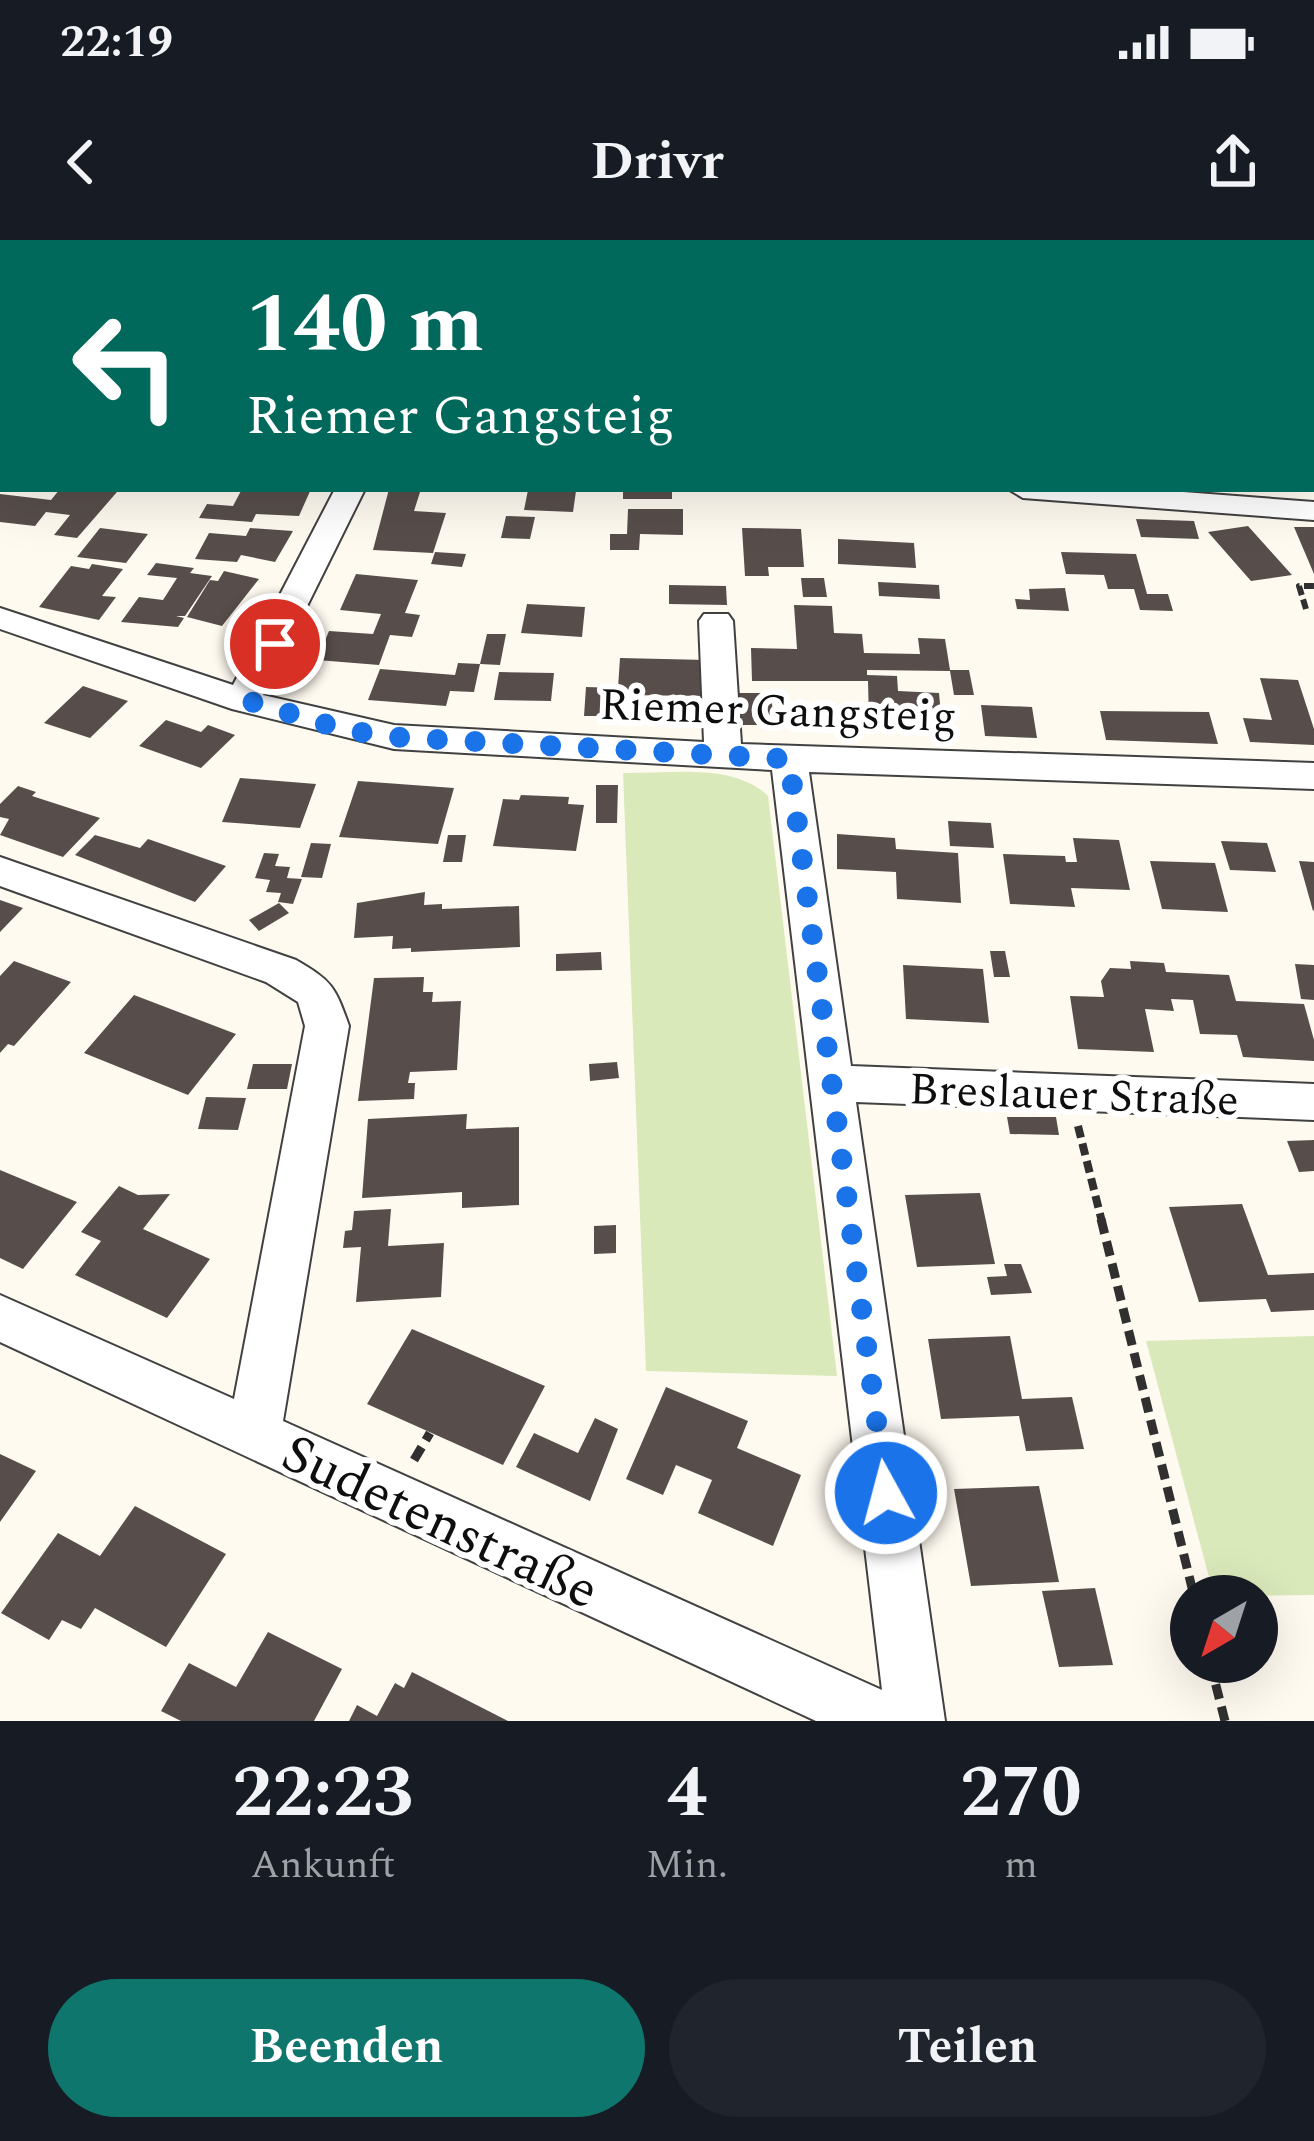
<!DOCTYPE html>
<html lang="de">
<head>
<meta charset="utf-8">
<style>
	:root { --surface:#171b24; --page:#20242c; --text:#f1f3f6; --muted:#9ea1a6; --accent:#0f766e }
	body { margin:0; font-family:Spectral,serif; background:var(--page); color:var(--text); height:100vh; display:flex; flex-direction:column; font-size:45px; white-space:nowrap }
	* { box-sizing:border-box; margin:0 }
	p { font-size:39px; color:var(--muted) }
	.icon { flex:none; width:66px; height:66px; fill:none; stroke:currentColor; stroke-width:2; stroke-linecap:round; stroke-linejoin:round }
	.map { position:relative; height:1481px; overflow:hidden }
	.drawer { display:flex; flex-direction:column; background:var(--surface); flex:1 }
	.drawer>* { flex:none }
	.top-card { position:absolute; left:0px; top:0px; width:1314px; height:252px; box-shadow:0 12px 48px #0002; background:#00695c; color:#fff; overflow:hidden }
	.needle { width:78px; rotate:219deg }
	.tools { position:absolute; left:1170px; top:1335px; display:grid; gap:24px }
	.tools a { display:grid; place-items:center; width:108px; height:108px; border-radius:50%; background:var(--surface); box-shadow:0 12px 48px #0002; font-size:60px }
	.pin { position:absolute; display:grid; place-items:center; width:102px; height:102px; color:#fff; margin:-51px; border:6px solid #fff; border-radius:50%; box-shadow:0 3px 12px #0007 }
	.me { position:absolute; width:132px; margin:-66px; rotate:353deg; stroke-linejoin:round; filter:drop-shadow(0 0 9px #0008) }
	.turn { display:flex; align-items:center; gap:42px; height:252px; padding:0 48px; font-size:54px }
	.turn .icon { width:156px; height:156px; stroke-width:2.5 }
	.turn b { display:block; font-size:84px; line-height:102px }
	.eta { display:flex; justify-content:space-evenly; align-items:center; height:204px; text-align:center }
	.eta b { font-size:72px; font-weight:700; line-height:84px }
	.action { display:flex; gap:24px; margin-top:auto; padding:24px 48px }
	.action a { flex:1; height:138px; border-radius:72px; background:var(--accent); color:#fff; font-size:48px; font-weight:700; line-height:138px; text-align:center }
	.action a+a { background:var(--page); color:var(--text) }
	.status { display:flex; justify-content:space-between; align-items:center; height:84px; padding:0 60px; background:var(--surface); direction:ltr }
	.status svg { height:33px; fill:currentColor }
	header { display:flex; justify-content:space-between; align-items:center; height:156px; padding:0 48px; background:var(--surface); font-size:54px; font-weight:700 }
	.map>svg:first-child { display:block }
	.green { fill:#dae9ba }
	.building { fill:#574e4b }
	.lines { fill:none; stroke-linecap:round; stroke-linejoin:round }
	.minor-casing { stroke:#414141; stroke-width:4 }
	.path-far2 { stroke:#303030; stroke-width:6; stroke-dasharray:10 4.5; stroke-linecap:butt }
	.path-far1 { stroke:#303030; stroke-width:8; stroke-dasharray:12 6; stroke-linecap:butt }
	.path { stroke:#303030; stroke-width:9; stroke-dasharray:15 8; stroke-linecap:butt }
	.minor { fill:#fff; fill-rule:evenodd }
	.route { stroke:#1a73e8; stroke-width:21; stroke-dasharray:0 37.8 }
	.labels { text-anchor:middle; stroke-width:12; stroke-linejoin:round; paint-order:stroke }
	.street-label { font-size:45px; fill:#0e0e0e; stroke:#fff }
	.near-street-label { font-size:54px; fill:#0e0e0e; stroke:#fff }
</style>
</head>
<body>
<div class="status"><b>22:19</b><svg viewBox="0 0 49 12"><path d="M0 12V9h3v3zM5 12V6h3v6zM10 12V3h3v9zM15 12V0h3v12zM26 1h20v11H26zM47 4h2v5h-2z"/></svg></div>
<header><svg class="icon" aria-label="back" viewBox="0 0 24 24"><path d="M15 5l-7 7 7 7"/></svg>Drivr<svg class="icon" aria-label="share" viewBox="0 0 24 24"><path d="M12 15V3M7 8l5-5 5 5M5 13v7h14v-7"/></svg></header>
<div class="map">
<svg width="1314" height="1481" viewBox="0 0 1314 1481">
	<rect width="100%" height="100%" fill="#fffaf0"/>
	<!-- green -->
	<path class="green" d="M623 533C669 534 733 522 768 556L837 1136 646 1131Z
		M1314 1096V1355L1214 1356 1146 1101Z"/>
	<!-- building -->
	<path class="building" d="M60 249 117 252 77 298 54 295 70 275 46 272 35 286 0 282V254L51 260Z
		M242 249H311L299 276 256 274 252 282 199 278 207 264 233 266Z
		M389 249H421L414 271 446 273 433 313 373 310Z
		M623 249H672V259H623Z
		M528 250 576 251 573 272 524 270Z
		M628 269H683V295L640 294 639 310H610V294H627Z
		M506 276 535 277 530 299 501 298Z
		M1136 279 1194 281 1199 299 1141 297Z
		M1248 286 1292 335 1251 341 1208 292Z
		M1294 287H1314V334Z
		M100 288 148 294 126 323 77 317Z
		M250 288 293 291 275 322 241 315 237 322 195 319 209 293 246 296Z
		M742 288 801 289 804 327H768L769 336H745Z
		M838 299 914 303 916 328 838 324Z
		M435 312 466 314 462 327 431 324Z
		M1061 312 1136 314 1147 354H1168L1173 371 1140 370 1134 349H1108L1104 335 1066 334Z
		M156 323 194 328 190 333 212 336 185 376H176L184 378 178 387 121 382 139 357 163 360 177 338 147 335Z
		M92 324 123 329 102 356 116 357 99 380 39 367 71 326 89 329Z
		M224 331 259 339 222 386 187 377 210 340 218 341Z
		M356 334 418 340 405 373 420 375 412 397 390 395 379 425 317 420 329 391 373 394 381 374 340 370Z
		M801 338H824L827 357H803Z
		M878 342 939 345 940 359 879 356Z
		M669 345 726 346 727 365 669 364Z
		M1065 348 1069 371 1017 369 1015 359 1030 360 1029 349Z
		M527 364 585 367 582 397 521 393Z
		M794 365 832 366 834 393 862 394 864 413 920 414 918 398 945 399 950 430H969L974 455H954L950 431 867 430V435L897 436 898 451 939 453 942 486 869 482 868 441H752L751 408 797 409Z
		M487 394H506L500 425 480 424Z
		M620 418 707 420V456L621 455 619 476H584L586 447 618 448Z
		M458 423 480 424 474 452 450 451 446 466 368 460 380 429 455 435Z
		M499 432 554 433 551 461 494 460Z
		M1260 438 1298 440 1314 489V505L1250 502 1243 478 1272 480Z
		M83 446 128 461 90 498 44 483Z
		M730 453H771L774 485H731Z
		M981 465 1032 467 1037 498 985 496Z
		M1100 471 1209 472 1218 504 1106 500Z
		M166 480 201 492 208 485 235 495 201 528 139 506Z
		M240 538 316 544 300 588 222 582Z
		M358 541 454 548 438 604 339 597Z
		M596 545H618L617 583H596Z
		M18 546 36 552 32 556 100 578 63 617 0 595 9 579 0 577V564Z
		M521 555 569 557 568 564 584 565 576 611 493 606 503 559 519 560Z
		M948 581 991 583 994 608 950 606Z
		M837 594 895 598 896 609 958 613 961 663 897 659 896 632 837 629Z
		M95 595 140 608 148 599 226 626 195 662 75 615Z
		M448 595H466L462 622H443Z
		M1073 598 1119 600 1130 650 1071 648 1075 667 1010 664 1003 614 1065 616 1066 622H1077Z
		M1221 601 1267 603 1276 632 1230 630Z
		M311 603 331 604 322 638 301 637Z
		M264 613 279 614 275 626 290 627 287 638 302 639 293 664 278 662 281 653 266 652 270 640 255 638Z
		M1150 621 1215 623 1228 672 1162 669Z
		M1299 621 1314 622V670L1313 671Z
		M425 652 424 665 442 664V669L519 666 520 707 411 712V708L392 709 393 696 354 698 357 663Z
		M0 660 23 668 0 692Z
		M279 663 289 673 259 691 249 680Z
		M990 711H1005L1010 737H994Z
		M601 712 602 730 556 731V714Z
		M14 721 71 742 14 806 8 804 0 813V736Z
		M1130 721 1164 723 1166 732 1229 735 1236 761 1304 764 1314 800V821L1243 817 1237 795 1200 794 1193 760 1171 759 1174 771 1145 769 1154 812 1078 809 1070 756 1104 757 1101 741 1110 728 1131 729Z
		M1295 724 1314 725V760L1301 759Z
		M903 725 983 729 989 783 906 779Z
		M424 737 423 752H433L432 762 461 761 457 830 410 832 408 843H415L414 859 358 861 374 738Z
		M134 755 236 794 188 855 84 813Z
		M617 822 619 838 590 841 589 824Z
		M253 824H292L287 849H247Z
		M206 857 246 858 238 890 198 889Z
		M467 874 466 889 519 887V965L462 968V952L362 958 368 879Z
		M1007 877H1056L1059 895 1010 894Z
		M1314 900V931L1299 932 1287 901Z
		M0 930 77 962 23 1029 0 1018Z
		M119 946 138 955 170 954 143 989 210 1019 167 1078 75 1035 101 1001 81 992Z
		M980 953 995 1024 917 1027 905 955Z
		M1242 964 1268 1035 1314 1033V1070L1271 1072 1266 1059 1199 1062 1169 967Z
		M391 969 388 1006 444 1003 441 1057 356 1062 361 1007 343 1008 345 991 352 990 354 971Z
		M616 985V1013L594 1014V986Z
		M1004 1024H1021L1032 1053 991 1055 987 1037 1007 1036Z
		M412 1089 545 1146 503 1225 367 1164Z
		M1010 1096 1022 1159 1072 1157 1084 1209 1026 1211 1019 1176 941 1179 928 1099Z
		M666 1147 748 1181 737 1208 801 1235 773 1306 698 1273 712 1240 676 1225 663 1255 626 1239Z
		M595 1178 618 1189 590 1261 516 1227 534 1193 578 1213Z
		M0 1214 36 1231 0 1282Z
		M1039 1246 1059 1342 971 1346 954 1249Z
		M135 1266 226 1314 166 1407 95 1368 81 1389 62 1380 49 1400 1 1373 58 1293 100 1316Z
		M1095 1348 1113 1425 1059 1427 1042 1351Z
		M268 1392 342 1429 314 1481H181L161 1471 189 1423 236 1447Z
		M412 1432 508 1481H349L357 1465 377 1476 395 1443 404 1448Z"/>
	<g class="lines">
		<!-- minor casing -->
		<g class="minor-casing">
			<path id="minor" d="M689 0H729L731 3H691Z
				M961 0H985V3H961Z
				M1311 133H1314V155H1311Z
				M3 182V203L0 204V183Z
				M335 249H365L263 455 394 485 704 502 699 381 704 374H728L733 381 741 504 1314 523V549L809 532 851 826 1314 844V880L856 862 945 1481H816L0 1102V1055L234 1159 305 786 298 762 266 742 0 646V617L296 720C332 741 335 746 349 786L283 1181 882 1450 772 530 394 509 232 469 0 389V368L233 445Z
				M1008 249H1144L1314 262V280L1023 258Z"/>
		</g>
		<!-- path-far2 -->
		<path class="path-far2" d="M1306 369 1299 346H1314"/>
		<!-- path-far1 -->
		<path class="path-far1" d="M1078 886 1102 982"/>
		<!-- path -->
		<path class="path" d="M1101 979 1194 1356
			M414 1220 430 1193
			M1210 1422 1225 1481"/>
		<!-- minor -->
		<use href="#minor" class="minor"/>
	</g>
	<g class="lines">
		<!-- route -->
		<path class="route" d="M275 404 242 459 345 490 394 497 789 519 886 1253"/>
	</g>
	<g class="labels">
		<!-- street labels -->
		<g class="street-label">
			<text transform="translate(778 469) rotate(2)" y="16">Riemer Gangsteig</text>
			<text transform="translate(1074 853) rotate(2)" y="16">Breslauer Straße</text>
		</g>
		<!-- near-street labels -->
		<g class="near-street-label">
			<text transform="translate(441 1280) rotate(25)" y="19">Sudetenstraße</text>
		</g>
	</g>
</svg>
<div class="tools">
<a><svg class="needle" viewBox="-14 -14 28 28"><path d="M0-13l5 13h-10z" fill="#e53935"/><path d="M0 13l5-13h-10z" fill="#9ea1a6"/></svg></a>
</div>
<div class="pin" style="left:275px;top:404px;background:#d93025"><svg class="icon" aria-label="arrive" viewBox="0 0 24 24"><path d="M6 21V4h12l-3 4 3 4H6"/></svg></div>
<svg class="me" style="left:886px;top:1253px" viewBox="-20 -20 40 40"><circle r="17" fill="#1a73e8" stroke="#fff" stroke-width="3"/><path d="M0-11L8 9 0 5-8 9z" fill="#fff"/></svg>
<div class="top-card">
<div class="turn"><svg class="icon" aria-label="left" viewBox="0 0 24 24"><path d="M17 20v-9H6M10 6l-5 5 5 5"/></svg><div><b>140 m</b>Riemer Gangsteig</div></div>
</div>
</div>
<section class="drawer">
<div class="eta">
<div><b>22:23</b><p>Ankunft</p></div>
<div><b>4</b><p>Min.</p></div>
<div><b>270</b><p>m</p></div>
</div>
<div class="action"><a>Beenden</a><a>Teilen</a></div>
</section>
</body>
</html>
